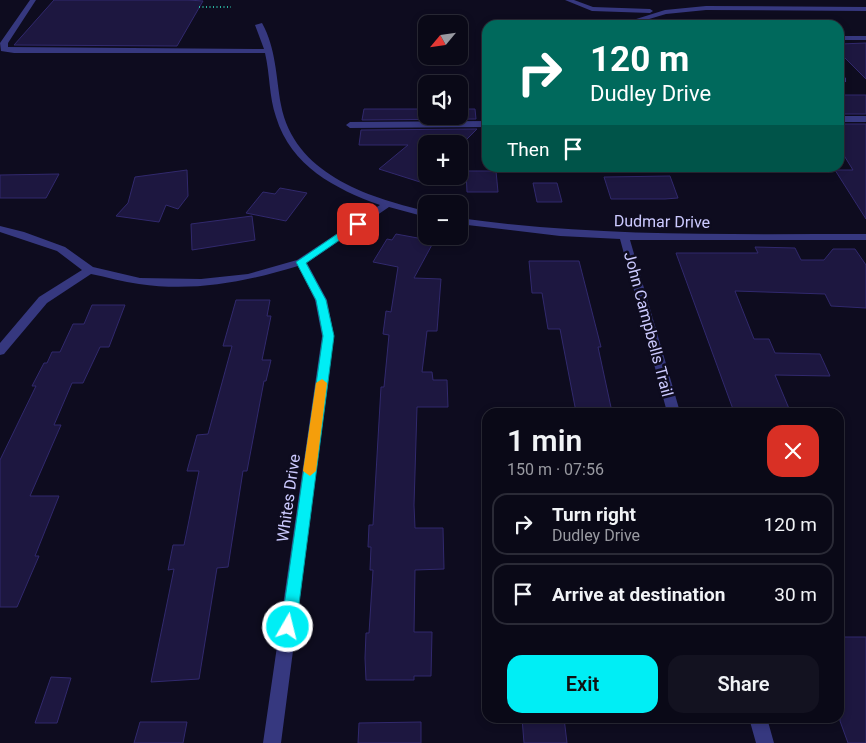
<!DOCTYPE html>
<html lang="en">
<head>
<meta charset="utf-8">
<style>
	:root { --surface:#0a0917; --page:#131220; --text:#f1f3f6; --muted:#999aa1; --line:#2a2a36; --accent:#00eef5 }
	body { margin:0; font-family:Roboto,sans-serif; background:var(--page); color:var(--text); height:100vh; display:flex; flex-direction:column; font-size:19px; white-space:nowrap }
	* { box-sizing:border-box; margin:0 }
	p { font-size:16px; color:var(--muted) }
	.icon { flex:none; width:28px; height:28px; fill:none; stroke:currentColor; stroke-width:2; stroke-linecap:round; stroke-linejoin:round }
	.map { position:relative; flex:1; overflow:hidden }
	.drawer { position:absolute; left:482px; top:408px; width:362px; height:315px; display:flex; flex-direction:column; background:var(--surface); border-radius:15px; box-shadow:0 2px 8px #0003,0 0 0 1px var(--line) }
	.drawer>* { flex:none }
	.hud { position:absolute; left:482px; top:20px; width:362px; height:152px; border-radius:15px; box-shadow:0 2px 8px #0003,0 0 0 1px var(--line); background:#00695c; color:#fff; overflow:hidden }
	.needle { width:32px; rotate:241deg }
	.tools { position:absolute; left:418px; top:15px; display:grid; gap:10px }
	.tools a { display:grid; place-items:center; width:50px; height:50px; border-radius:10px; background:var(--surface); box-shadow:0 2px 8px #0003,0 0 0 1px var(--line); font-size:25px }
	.pin { position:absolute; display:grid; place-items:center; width:42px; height:42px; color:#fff; margin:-21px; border-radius:10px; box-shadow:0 2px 8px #0006 }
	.me { position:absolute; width:55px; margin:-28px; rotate:8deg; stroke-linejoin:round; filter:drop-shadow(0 0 4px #0008) }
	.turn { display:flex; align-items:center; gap:18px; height:105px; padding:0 25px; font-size:22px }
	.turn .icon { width:65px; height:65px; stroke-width:2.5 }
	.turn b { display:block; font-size:35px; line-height:42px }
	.then { display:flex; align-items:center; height:48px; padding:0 25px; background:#0003; gap:10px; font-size:19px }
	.round { display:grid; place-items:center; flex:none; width:52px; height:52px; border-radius:15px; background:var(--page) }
	.headline { display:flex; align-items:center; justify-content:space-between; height:85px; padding:0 25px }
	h1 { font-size:30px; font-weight:600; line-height:38px }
	.action { display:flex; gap:10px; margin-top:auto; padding:10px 25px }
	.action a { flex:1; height:58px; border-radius:15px; background:var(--accent); color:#111; font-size:20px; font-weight:600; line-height:58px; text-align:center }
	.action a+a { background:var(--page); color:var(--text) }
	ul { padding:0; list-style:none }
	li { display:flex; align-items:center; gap:15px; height:62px; margin:0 10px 8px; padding:0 15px; border:2px solid var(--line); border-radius:15px }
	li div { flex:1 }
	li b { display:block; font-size:19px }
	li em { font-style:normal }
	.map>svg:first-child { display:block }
	.building { fill:#1d1740; stroke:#31296d }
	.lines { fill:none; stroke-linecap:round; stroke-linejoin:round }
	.path { stroke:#2bb2a0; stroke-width:2; stroke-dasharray:1 2.5; stroke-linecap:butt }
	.minor { fill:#36387f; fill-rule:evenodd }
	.route { fill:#00eef5; stroke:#009b9f }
	.slow { fill:#f59e0b }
	.labels { text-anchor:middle; stroke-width:5; stroke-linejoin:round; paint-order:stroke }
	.street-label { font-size:16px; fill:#cccaff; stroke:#0e0c1f }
</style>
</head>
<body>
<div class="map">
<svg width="866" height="743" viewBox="0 0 866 743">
	<rect width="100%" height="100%" fill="#0e0c1f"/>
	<!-- building -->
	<path class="building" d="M54 0H188L203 1 177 46 14 45Z
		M866 43V79L840 53V44Z
		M840 95H866V114H840Z
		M364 109H426V116H459V109H475L476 119 362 120Z
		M840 124H866V219L835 170H853L840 149Z
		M477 129 459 147V144H426L427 176 420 182 379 169 408 145H359L361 130Z
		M187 170 188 196 178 209 166 205 159 222 116 216 128 203 135 177Z
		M466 171H496L498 192H467Z
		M59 174 46 198H0V175Z
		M670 176 678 198 665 199H611L604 177Z
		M533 183H557L562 202H537Z
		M280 188 307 193 286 221 246 213 263 192 275 194Z
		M252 216 255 240 192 250 191 224Z
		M396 234 434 241 414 278 441 279 437 331H427L422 372H432L433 380H447L448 407H417L414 505 415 528H443L444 569 415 570 414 632H432L431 676H414V680H366L365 658 366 633H369L373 570H370L371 547H368L369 525H373L381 387H384L389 335 383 334 386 311 391 312 398 267 373 262 387 239 392 240Z
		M755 247 795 248 801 260H824L833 249H855L866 265V308L831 306 825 294 735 291 754 339H769L775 353 820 354 830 376 775 375 790 411 734 412 676 253H758Z
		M529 261H579L601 347H598L612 412H576L560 329H548L542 293H532Z
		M236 300H270L267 316H271L262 360H271L266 381H264L247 471H243L228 567 217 568 199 679 151 682 174 569 168 570 173 545H184L199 471H187L197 435 208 434 232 346H223Z
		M92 305H125L109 347H100L83 383H72L54 425H61L30 496H59L35 556H39L17 607H0V460L36 386H32L44 363H47L52 352H60L73 324H84Z
		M840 637H866V743H848L840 721Z
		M51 677 71 678 57 723H35Z
		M522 718H564L567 743H524Z
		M140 722H187L183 743H134Z
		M421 722V743H358L359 723Z"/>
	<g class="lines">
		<!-- path -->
		<path class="path" d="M199 7H231"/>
		<!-- minor -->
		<path class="minor" d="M30 0H36L8 43V47L264 49 255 25 262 23C276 48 276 77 281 105 294 173 366 197 426 211V217L389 207 307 263 327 300 334 336 281 743H263L322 336 315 300 298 266C245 282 194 292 139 284 123 282 107 277 91 274L47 303 4 354 0 355V343L39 297 82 270 57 251 0 232V226L24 232 65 247 93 267 140 278 201 279 248 274 297 260 380 205C335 189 291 166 276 117 269 97 270 74 265 53H14L1 51 0 43Z
			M565 0H574L593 7 650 9 653 11 650 13 592 11Z
			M706 6 866 7V11L706 10 666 14 629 25H617L665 10Z
			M840 36H866V40H840Z
			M840 74 846 78V82H840Z
			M840 116H866V122H840Z
			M488 121V127L350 128 346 125 350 122Z
			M459 218C594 237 730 234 866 234V240H630L680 412H667L620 239 560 236 459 224Z
			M749 718H767L774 743H756Z"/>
	</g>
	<!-- route -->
	<path class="route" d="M355 222 363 224 306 263 326 300 334 336 296 627 294 632 288 634 283 632 281 627 323 336 316 300 296 262Z"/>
	<!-- slow -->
	<path class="slow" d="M322 379 327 383 316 471 310 476 303 471 316 383Z"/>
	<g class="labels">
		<!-- street labels -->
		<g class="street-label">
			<text transform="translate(662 221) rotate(1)" y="6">Dudmar Drive</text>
			<text transform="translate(649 324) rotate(75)" y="6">John Campbells Trail</text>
			<text transform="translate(288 498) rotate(-82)" y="6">Whites Drive</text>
		</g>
	</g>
</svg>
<div class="tools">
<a><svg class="needle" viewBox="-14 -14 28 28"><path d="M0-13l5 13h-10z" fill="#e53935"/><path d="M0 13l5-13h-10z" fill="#999aa1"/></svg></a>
<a><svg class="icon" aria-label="sound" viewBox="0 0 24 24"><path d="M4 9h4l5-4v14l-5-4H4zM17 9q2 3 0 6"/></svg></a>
<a>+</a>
<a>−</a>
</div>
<div class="pin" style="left:358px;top:224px;background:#d93025"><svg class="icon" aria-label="arrive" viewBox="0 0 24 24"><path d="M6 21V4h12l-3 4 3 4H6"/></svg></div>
<svg class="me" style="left:288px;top:627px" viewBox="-20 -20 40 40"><circle r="17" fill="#00eef5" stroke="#fff" stroke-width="3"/><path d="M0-11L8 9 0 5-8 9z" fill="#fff"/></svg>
<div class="hud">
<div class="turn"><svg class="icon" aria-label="right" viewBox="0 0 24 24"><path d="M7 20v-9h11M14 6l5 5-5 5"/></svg><div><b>120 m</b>Dudley Drive</div></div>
<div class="then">Then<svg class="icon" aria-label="arrive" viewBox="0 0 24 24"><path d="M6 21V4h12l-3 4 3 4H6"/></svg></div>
</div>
<section class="drawer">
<div class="headline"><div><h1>1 min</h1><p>150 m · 07:56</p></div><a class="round" style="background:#d93025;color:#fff"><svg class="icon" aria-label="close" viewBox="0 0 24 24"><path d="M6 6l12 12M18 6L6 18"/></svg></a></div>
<ul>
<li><svg class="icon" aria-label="right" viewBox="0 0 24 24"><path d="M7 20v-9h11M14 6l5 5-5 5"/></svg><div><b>Turn right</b><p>Dudley Drive</p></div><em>120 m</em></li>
<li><svg class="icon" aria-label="arrive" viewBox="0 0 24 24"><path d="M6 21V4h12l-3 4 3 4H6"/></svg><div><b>Arrive at destination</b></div><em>30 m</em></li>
</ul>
<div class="action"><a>Exit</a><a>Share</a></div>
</section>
</div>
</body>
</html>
